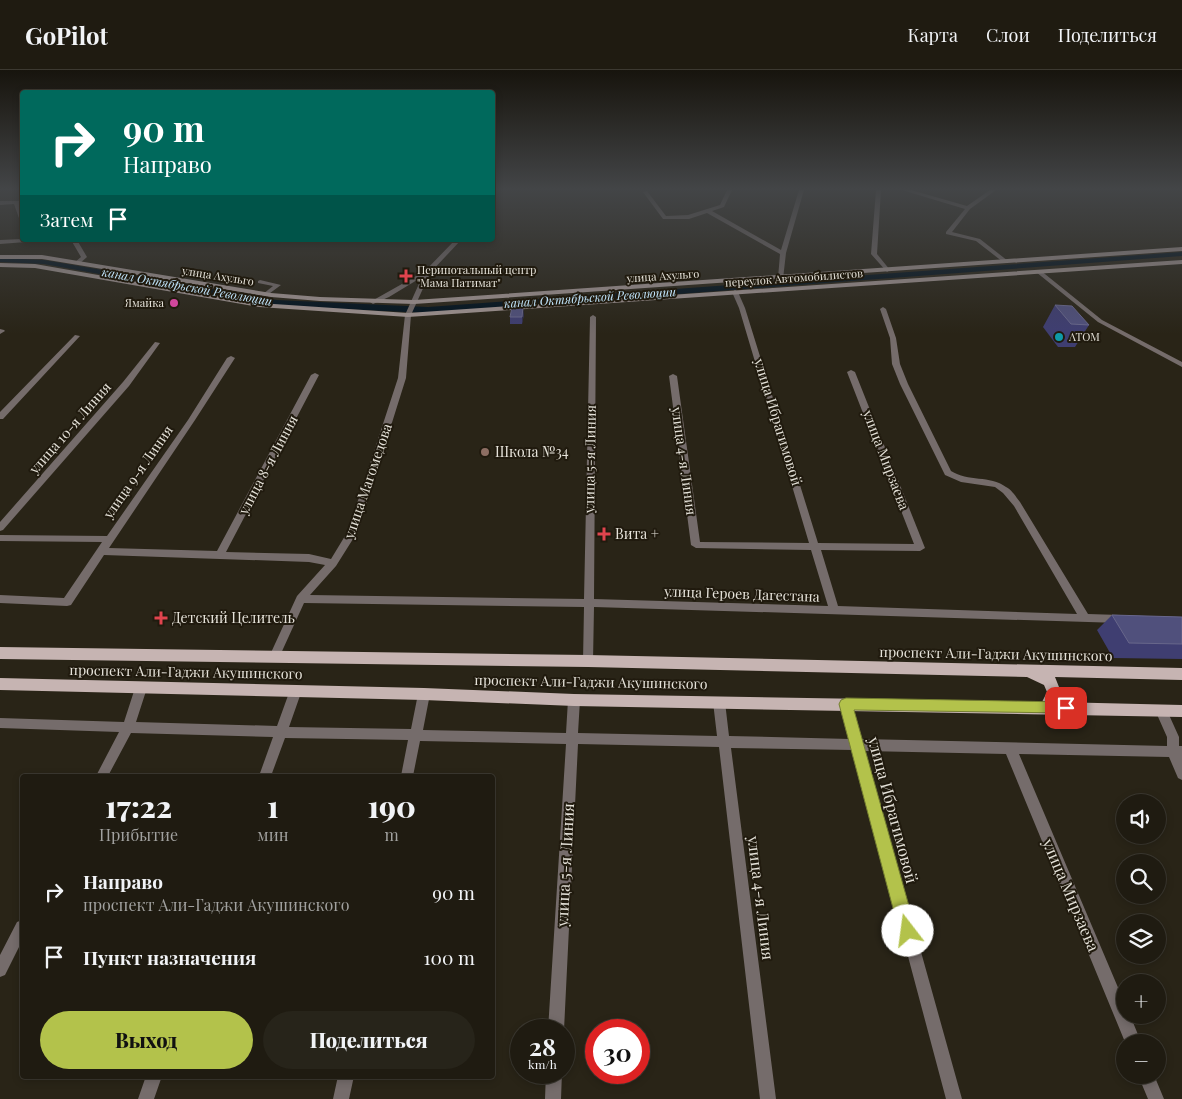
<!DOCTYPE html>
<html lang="ru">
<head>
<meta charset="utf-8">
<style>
	:root { --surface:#1f1b11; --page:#27241a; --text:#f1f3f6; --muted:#a1a19f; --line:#3c3931; --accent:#b3c24b }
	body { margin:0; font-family:"Playfair Display",serif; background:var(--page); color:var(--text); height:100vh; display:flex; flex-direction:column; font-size:19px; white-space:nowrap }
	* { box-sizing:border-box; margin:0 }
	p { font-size:16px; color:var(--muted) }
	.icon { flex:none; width:28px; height:28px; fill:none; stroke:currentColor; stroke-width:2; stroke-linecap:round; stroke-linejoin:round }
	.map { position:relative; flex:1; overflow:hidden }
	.sheet { position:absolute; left:20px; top:704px; width:475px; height:305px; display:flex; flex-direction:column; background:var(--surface); border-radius:5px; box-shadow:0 2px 8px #0003,0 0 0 1px var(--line) }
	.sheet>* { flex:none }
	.guide { position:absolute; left:20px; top:20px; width:475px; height:152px; border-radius:5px; box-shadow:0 2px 8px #0003,0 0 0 1px var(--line); background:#00695c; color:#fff; overflow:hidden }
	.buttons { position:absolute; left:1116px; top:724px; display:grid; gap:10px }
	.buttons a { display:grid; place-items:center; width:50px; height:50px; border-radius:50%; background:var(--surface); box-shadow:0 2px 8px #0003,0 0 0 1px var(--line); font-size:25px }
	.speed { position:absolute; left:510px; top:949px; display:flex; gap:10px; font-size:25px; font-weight:700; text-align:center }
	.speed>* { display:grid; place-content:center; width:65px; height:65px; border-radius:50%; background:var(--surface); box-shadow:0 2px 8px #0003,0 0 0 1px var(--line); line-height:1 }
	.speed small { font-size:12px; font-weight:400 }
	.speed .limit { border:8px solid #d22; background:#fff; color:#111 }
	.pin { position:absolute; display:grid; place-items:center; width:42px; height:42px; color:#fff; margin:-21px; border-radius:10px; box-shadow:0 2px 8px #0006 }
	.me { position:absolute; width:55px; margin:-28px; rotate:345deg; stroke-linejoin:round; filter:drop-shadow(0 0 4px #0008) }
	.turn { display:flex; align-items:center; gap:18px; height:105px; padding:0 20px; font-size:22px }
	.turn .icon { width:65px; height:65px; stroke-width:2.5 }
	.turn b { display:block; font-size:35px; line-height:42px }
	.then { display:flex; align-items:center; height:48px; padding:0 20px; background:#0003; gap:10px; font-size:19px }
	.eta { display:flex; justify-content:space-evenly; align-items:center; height:85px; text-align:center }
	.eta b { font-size:30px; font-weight:800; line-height:35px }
	.button { display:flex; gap:10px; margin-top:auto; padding:10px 20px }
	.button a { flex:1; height:58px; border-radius:30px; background:var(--accent); color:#111; font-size:20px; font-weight:800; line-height:58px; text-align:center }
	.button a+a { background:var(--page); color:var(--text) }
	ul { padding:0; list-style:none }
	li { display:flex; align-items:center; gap:15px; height:65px; padding:0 20px }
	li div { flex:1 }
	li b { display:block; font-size:19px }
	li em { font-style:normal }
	header { display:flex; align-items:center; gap:30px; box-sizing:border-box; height:70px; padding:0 25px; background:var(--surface); border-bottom:1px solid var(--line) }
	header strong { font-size:24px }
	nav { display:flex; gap:28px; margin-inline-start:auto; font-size:18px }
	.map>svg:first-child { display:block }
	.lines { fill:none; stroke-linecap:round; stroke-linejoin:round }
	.canal { fill:#00111d; fill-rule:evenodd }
	.minor { fill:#756c6b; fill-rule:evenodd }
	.secondary { fill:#a29593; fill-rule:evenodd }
	.primary { fill:#c6b4b2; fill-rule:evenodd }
	.wall { fill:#3f3e71 }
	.shaded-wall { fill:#2e2c48 }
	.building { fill:#50507c; stroke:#68678b }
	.route { fill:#b3c24b; stroke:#747e31 }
	.health-dot { fill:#e0444e; stroke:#201a0e; stroke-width:2 }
	.hotel-dot { fill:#d1479c; stroke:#201a0e; stroke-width:2 }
	.culture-dot { fill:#0f9aa8; stroke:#201a0e; stroke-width:2 }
	.education-dot { fill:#8d6e63; stroke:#201a0e; stroke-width:2 }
	.labels { text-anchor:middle; stroke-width:4; stroke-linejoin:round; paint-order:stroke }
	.far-poi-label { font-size:11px; fill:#e5e2d9; stroke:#201a0e; text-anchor:start }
	.far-street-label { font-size:11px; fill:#e5e2d9; stroke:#201a0e }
	.far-water-label { font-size:12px; font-style:italic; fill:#c0e5fc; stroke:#201a0e }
	.street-label { font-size:14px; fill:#e5e2d9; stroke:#201a0e }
	.poi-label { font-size:14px; fill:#e5e2d9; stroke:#201a0e; text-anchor:start }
	.near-street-label { font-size:16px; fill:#e5e2d9; stroke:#201a0e }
</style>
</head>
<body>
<header>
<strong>GoPilot</strong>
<nav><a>Карта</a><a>Слои</a><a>Поделиться</a></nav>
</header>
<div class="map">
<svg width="1182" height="1029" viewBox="0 0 1182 1029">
	<rect width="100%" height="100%" fill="#292417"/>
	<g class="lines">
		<!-- canal -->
		<path class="canal" d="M1182 182V186L428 243 277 236 44 194 0 192V188L44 190 277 230 428 237Z"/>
		<!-- minor -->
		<path class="minor" d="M727 120H732L724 137 712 141 781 180 799 120H804L786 183 783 209 778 208 780 184 707 143 689 149H663L643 122 647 121 666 146 688 145 720 135Z
			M876 120H881L877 184 890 200 887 202 871 184Z
			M902 120H911L967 136 990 120H996L970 139 952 162 980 169 1008 191 1003 192 976 171 946 164V162L965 139Z
			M0 131H22V133L19 134 22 142V149L19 148 14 134 0 135Z
			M22 169V170H29L26 172 0 174V170Z
			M71 170H77L87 187 79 194 74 193 81 187Z
			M455 170H461L430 203 411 245 406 308 358 461 336 496 310 525 584 529 590 247 593 245 596 247 594 529 828 536 811 480 696 478 691 475 669 306 673 304 677 306 700 472 809 473 739 238 732 222 735 220 738 222 745 238 818 473 914 474 847 302 851 300 855 302 925 478 920 481 821 480 838 536 1077 544 1014 436 1003 423 995 417 961 412 945 405 900 314 892 294 890 268 880 239 883 237 886 239 896 268 900 294 908 314 951 401C968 412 990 405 1006 417 1012 420 1016 427 1020 432L1088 544 1120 545 1124 546 1125 549 1124 552 1120 553 594 537 593 591 592 594 588 596 584 594 583 591 584 537 304 533 278 590 274 592 270 590 269 587 297 526 325 495 309 492 104 485 71 535 67 536 0 533V525L64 528 102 472 0 471V465L107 466 188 350 227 288 231 286 235 288 195 350 109 478 217 481 311 305 315 303 319 305 226 482 309 484 331 489 348 461 398 308 405 245 422 207 389 227 373 234 370 232 425 201Z
			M1036 200H1040L1102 250 1182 292V297L1098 252 1036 202Z
			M260 210 281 215 266 226 263 224 273 216 258 213V211Z
			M0 259 4 260 5 261 0 264Z
			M75 265 80 266 3 349H0V342Z
			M155 272 160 273 129 316 3 460 0 461V452L123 312Z
			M141 613 145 615 147 618 136 652 277 656 290 620 292 617 296 615 300 617 302 620 289 657 411 659 418 624 420 620 424 619 428 620 430 624 423 660 566 663 568 630 570 626 574 625 578 626 580 630 578 663 717 666 713 632 715 628 719 627 723 628 725 632 729 666 850 669 840 634 842 630 846 629 850 630 852 634 862 669 1167 676V667L1155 640 1157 636 1161 635 1165 636 1179 667V676H1182V710L1178 708 1169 687 1019 684 1125 934V945H1130L1141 972H1125L1006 684 865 681 962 1029H946L853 680 731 678 776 1029H760L719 677 578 674 564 960H548L566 674 420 671 413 706H401L408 670 285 668 271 706H259L273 667 131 663 108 706H96L119 662 0 658V648L124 652 135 618 137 615Z
			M22 850V871L5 905 0 907V885L17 852Z
			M546 1002H562L561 1029H545Z
			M1138 1005H1154L1164 1029H1148Z
			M146 1006H162L154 1029H138Z
			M338 1006H354L349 1029H333Z"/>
		<!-- secondary -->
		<path class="secondary" d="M1182 177V181L414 234 320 231 271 227 42 189H0V185H42L271 223 320 227 414 230Z
			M1182 190V194L408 247 259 237 35 198 0 197V193L35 194 259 233 408 243Z"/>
		<!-- primary -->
		<path class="primary" d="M0 577 588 585 1182 598V610L1055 607 1061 622 1056 632 1182 635V647L574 636 424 630 0 620V608L424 618 574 624 1042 632 1047 622 1044 615 1027 607 588 597 0 589Z"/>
	</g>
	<!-- wall -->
	<path class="wall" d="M1055 235 1089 255 1075 277H1058L1043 257Z
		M524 244 522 254H510V247Z
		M1112 545 1182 547V589L1113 588 1097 560Z"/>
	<!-- shaded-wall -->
	<path class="shaded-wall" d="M523 237 524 244 522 254V247Z"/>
	<!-- building -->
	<path class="building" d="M1055 235 1072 236 1089 255 1071 254Z
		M512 237H523L522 247H510Z
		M1112 545 1182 547V574L1129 573Z"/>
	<!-- sky -->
	<linearGradient id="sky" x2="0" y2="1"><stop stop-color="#17140d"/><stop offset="0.45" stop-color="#434547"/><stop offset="1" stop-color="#434547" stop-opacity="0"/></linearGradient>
	<rect width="1182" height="264" fill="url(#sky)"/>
	<!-- route -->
	<path class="route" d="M846 628 1066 632 1071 633 1072 638 1071 642 1066 643 854 640 916 861 913 866 908 869 902 866 899 861 839 634 841 630Z"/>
	<!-- markers -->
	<g class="health-dot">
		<path d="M403.5 198.5h5v5h5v5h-5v5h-5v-5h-5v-5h5z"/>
		<path d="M601.5 456.5h5v5h5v5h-5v5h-5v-5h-5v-5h5z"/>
		<path d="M158.5 540.5h5v5h5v5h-5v5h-5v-5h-5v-5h5z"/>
	</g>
	<circle class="hotel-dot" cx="174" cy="233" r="5"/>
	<circle class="culture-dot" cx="1059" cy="267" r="5"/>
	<circle class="education-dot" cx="485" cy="382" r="5"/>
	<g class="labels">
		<!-- far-poi labels -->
		<g class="far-poi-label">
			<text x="417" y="204">Перинотальный центр<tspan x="417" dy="13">"Мама Патимат"</tspan></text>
			<text x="164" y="237" text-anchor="end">Ямайка</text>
			<text x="1069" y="271">АТОМ</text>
		</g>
		<!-- far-street labels -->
		<g class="far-street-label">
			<text transform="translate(218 206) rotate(9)" y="4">улица Ахульго</text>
			<text transform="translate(663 206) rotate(-4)" y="4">улица Ахульго</text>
			<text transform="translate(794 208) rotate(-4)" y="4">переулок Автомобилистов</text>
		</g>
		<!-- far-water labels -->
		<g class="far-water-label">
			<text transform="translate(187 217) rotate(10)" y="4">канал Октябрьской Революции</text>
			<text transform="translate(590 228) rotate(-4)" y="4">канал Октябрьской Революции</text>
		</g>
		<!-- street labels -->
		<g class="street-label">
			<text transform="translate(778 352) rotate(73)" y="5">улица Ибрагимовой</text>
			<text transform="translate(70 358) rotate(-49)" y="5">улица 10-я Линия</text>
			<text transform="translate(590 389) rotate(-89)" y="5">улица 5-я Линия</text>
			<text transform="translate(886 390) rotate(69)" y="5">улица Мирзаева</text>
			<text transform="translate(684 391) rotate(82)" y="5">улица 4-я Линия</text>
			<text transform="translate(268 395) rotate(-62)" y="5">улица 8-я Линия</text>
			<text transform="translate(138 402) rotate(-55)" y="5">улица 9-я Линия</text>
			<text transform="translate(368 411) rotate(-71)" y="5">улица Магомедова</text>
			<text transform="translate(742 524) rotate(2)" y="5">улица Героев Дагестана</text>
			<text transform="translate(996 584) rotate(1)" y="5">проспект Али-Гаджи Акушинского</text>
			<text transform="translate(186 602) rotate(1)" y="5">проспект Али-Гаджи Акушинского</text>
			<text transform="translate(591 612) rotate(1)" y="5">проспект Али-Гаджи Акушинского</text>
		</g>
		<!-- poi labels -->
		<g class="poi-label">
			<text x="495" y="387">Школа №34</text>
			<text x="615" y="469">Вита +</text>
			<text x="172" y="553">Детский Целитель</text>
		</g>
		<!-- near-street labels -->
		<g class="near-street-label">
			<text transform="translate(893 740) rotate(75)" y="6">улица Ибрагимовой</text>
			<text transform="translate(565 795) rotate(-87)" y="6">улица 5-я Линия</text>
			<text transform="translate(1071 825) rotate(67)" y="6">улица Мирзаева</text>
			<text transform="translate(761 828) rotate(83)" y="6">улица 4-я Линия</text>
		</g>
	</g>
</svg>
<div class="buttons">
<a><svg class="icon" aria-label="sound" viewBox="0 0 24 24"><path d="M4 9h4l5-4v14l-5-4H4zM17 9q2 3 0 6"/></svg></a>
<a><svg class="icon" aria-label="search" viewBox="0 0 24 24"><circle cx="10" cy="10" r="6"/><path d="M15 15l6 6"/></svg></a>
<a><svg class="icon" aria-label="layers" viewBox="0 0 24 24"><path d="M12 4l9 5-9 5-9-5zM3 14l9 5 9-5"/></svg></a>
<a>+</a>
<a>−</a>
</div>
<div class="speed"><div>28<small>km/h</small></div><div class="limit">30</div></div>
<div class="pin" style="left:1066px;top:638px;background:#d93025"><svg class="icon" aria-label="arrive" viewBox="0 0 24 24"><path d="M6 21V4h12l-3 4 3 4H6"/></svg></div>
<svg class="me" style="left:908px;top:861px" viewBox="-20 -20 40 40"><circle r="19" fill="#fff"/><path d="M0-13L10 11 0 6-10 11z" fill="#b3c24b"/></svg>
<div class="guide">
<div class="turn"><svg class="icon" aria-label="right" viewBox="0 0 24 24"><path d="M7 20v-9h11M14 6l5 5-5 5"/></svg><div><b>90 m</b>Направо</div></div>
<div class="then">Затем<svg class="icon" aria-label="arrive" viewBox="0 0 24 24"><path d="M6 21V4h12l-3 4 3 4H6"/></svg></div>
</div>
<section class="sheet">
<div class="eta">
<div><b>17:22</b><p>Прибытие</p></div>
<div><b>1</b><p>мин</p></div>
<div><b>190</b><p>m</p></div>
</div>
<ul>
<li><svg class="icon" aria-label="right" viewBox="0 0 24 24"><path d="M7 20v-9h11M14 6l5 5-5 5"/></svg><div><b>Направо</b><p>проспект Али-Гаджи Акушинского</p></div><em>90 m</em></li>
<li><svg class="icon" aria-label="arrive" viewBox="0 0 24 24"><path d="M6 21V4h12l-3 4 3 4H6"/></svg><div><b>Пункт назначения</b></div><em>100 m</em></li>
</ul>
<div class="button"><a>Выход</a><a>Поделиться</a></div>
</section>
</div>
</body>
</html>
